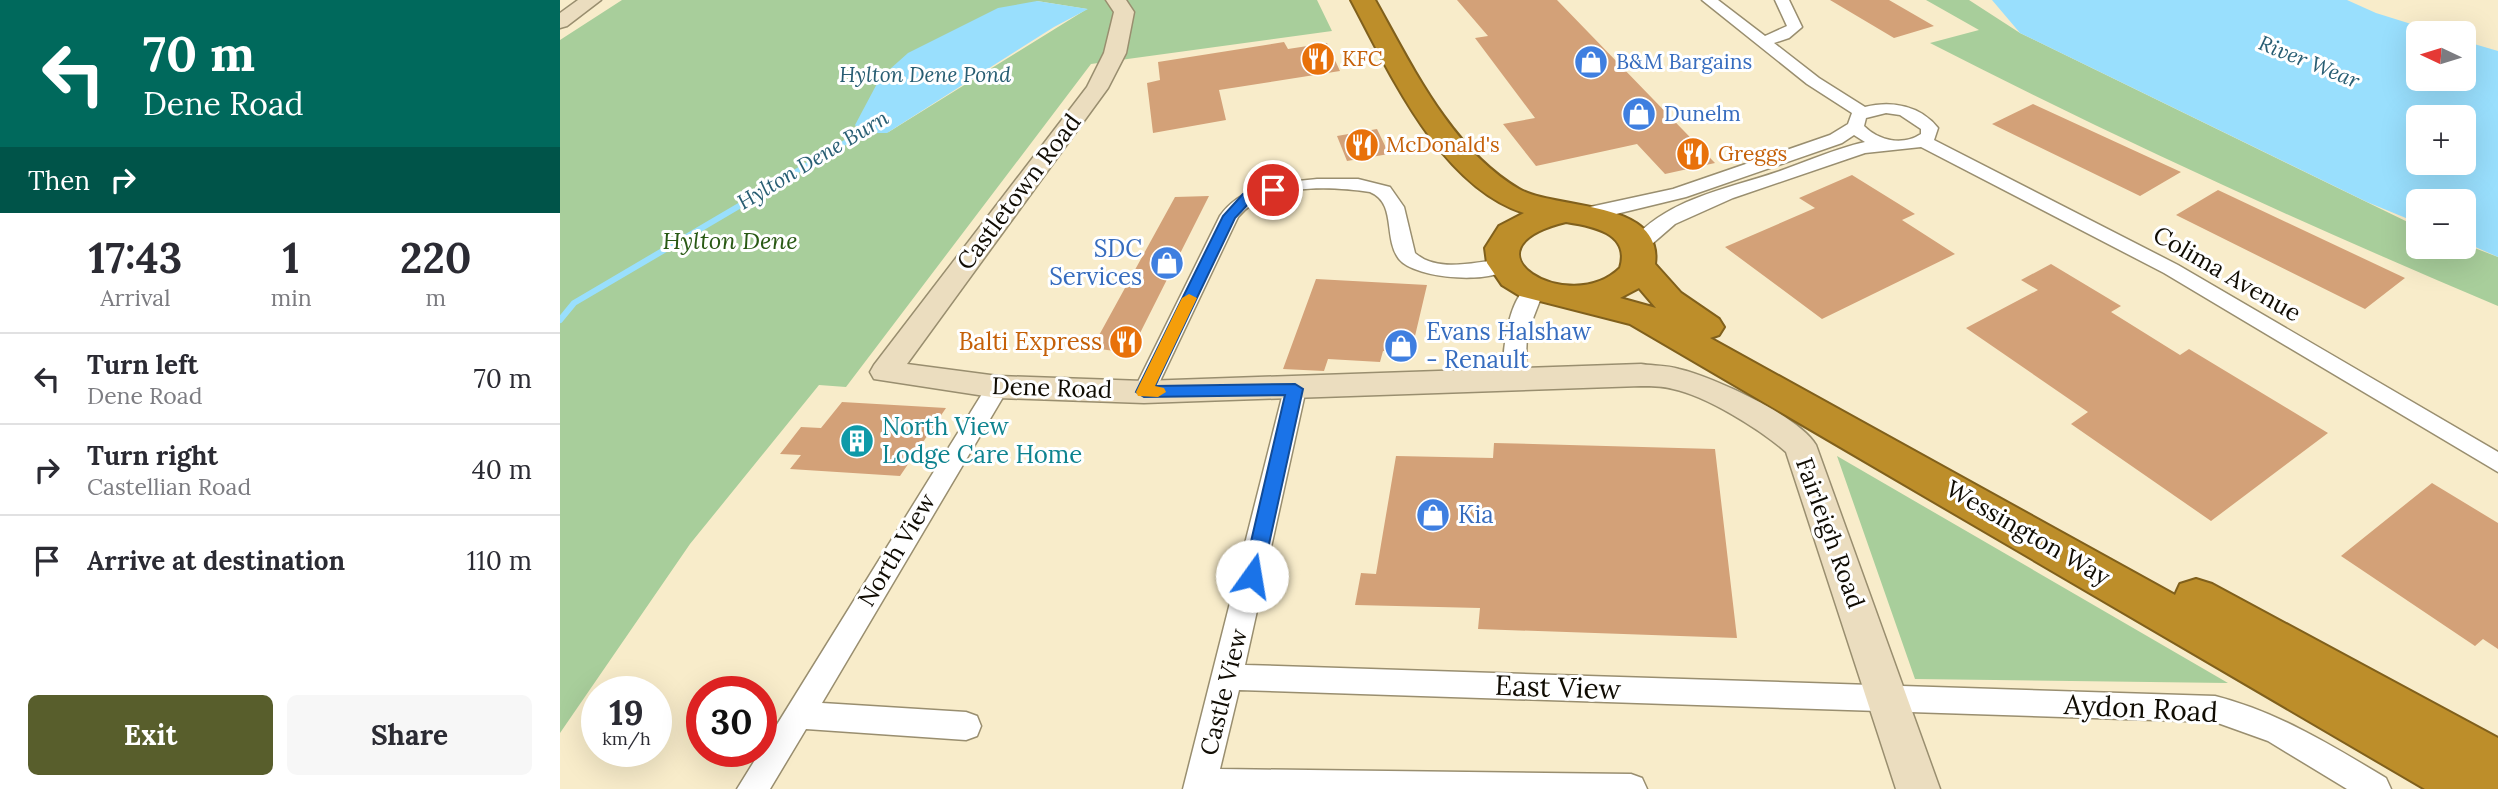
<!DOCTYPE html>
<html lang="en">
<head>
<meta charset="utf-8">
<style>
	:root { --surface:#fff; --page:#f7f7f7; --text:#2b2b33; --muted:#7c7c81; --line:#e1e1e2; --accent:#585e2c }
	body { margin:0; font-family:Lora,serif; background:var(--page); color:var(--text); height:100vh; display:flex; flex-direction:column; font-size:26px; white-space:nowrap }
	* { box-sizing:border-box; margin:0 }
	p { font-size:23px; color:var(--muted) }
	.icon { flex:none; width:38px; height:38px; fill:none; stroke:currentColor; stroke-width:2; stroke-linecap:round; stroke-linejoin:round }
	.map { position:relative; flex:1; overflow:hidden }
	.sheet { display:flex; flex-direction:column; background:var(--surface); width:560px }
	.sheet>* { flex:none }
	.top-card { background:#00695c; color:#fff; overflow:hidden }
	.needle { width:46px; rotate:274deg }
	.tools { position:absolute; left:1846px; top:21px; display:grid; gap:14px }
	.tools a { display:grid; place-items:center; width:70px; height:70px; border-radius:10px; background:var(--surface); box-shadow:0 7px 28px #0002; font-size:35px }
	.speed { position:absolute; left:21px; top:676px; display:flex; gap:14px; font-size:35px; font-weight:700; text-align:center }
	.speed>* { display:grid; place-content:center; width:91px; height:91px; border-radius:50%; background:var(--surface); box-shadow:0 7px 28px #0002; line-height:1 }
	.speed small { font-size:18px; font-weight:400 }
	.speed .limit { border:10px solid #d22; background:#fff; color:#111 }
	.pin { position:absolute; display:grid; place-items:center; width:60px; height:60px; color:#fff; margin:-30px; border:4px solid #fff; border-radius:50%; box-shadow:0 2px 7px #0007 }
	.me { position:absolute; width:77px; margin:-38px; rotate:13deg; stroke-linejoin:round; filter:drop-shadow(0 0 5px #0008) }
	.turn { display:flex; align-items:center; gap:24px; height:147px; padding:0 28px; font-size:32px }
	.turn .icon { width:91px; height:91px; stroke-width:2.5 }
	.turn b { display:block; font-size:49px; line-height:60px }
	.then { display:flex; align-items:center; height:66px; padding:0 28px; background:#0003; gap:14px; font-size:26px }
	.eta { display:flex; justify-content:space-evenly; align-items:center; height:119px; text-align:center }
	.eta b { font-size:42px; font-weight:700; line-height:49px }
	.action { display:flex; gap:14px; margin-top:auto; padding:14px 28px }
	.action a { flex:1; height:80px; border-radius:10px; background:var(--accent); color:#fff; font-size:28px; font-weight:700; line-height:80px; text-align:center }
	.action a+a { background:var(--page); color:var(--text) }
	ul { padding:0; list-style:none }
	li { display:flex; align-items:center; gap:21px; height:91px; padding:0 28px; border-top:2px solid var(--line) }
	li div { flex:1 }
	li b { display:block; font-size:26px }
	li em { font-style:normal }
	main { display:flex; flex:1; min-height:0 }
	.map>svg:first-child { display:block }
	.green { fill:#a8ce9b; fill-rule:evenodd }
	.water { fill:#99dffd; fill-rule:evenodd }
	.lines { fill:none; stroke-linecap:round; stroke-linejoin:round }
	.stream-far1 { stroke:#99dffd; stroke-width:5 }
	.stream { stroke:#99dffd; stroke-width:6 }
	.building { fill:#d3a178 }
	.street-casing { stroke:#998e6f; stroke-width:3 }
	.secondary-casing { stroke:#998e6f; stroke-width:3 }
	.highway-casing { stroke:#80601c; stroke-width:4 }
	.street { fill:#fff; fill-rule:evenodd }
	.secondary { fill:#ebddbf; fill-rule:evenodd }
	.highway { fill:#bd8e2a; fill-rule:evenodd }
	.route { fill:#1a73e8; stroke:#114b97; stroke-width:2 }
	.slow { fill:#f59e0b }
	.labels { text-anchor:middle; stroke-width:6; stroke-linejoin:round; paint-order:stroke }
	.far-food-label { font-size:21px; fill:#c56008; stroke:#fff; text-anchor:start }
	.far-shop-label { font-size:21px; fill:#366cbe; stroke:#fff; text-anchor:start }
	.far-water-label { font-size:21px; font-style:italic; fill:#285e73; stroke:#fff }
	.street-label { font-size:24px; fill:#100c03; stroke:#fff }
	.park-label { font-size:24px; font-style:italic; fill:#295914; stroke:#fff }
	.shop-label { font-size:24px; fill:#366cbe; stroke:#fff; text-anchor:start }
	.food-label { font-size:24px; fill:#c56008; stroke:#fff; text-anchor:end }
	.culture-label { font-size:24px; fill:#0d838f; stroke:#fff; text-anchor:start }
	.near-street-label { font-size:28px; fill:#100c03; stroke:#fff }
</style>
</head>
<body>
<main>
<section class="sheet">
<div class="top-card">
<div class="turn"><svg class="icon" aria-label="left" viewBox="0 0 24 24"><path d="M17 20v-9H6M10 6l-5 5 5 5"/></svg><div><b>70 m</b>Dene Road</div></div>
<div class="then">Then<svg class="icon" aria-label="right" viewBox="0 0 24 24"><path d="M7 20v-9h11M14 6l5 5-5 5"/></svg></div>
</div>
<div class="eta">
<div><b>17:43</b><p>Arrival</p></div>
<div><b>1</b><p>min</p></div>
<div><b>220</b><p>m</p></div>
</div>
<ul>
<li><svg class="icon" aria-label="left" viewBox="0 0 24 24"><path d="M17 20v-9H6M10 6l-5 5 5 5"/></svg><div><b>Turn left</b><p>Dene Road</p></div><em>70 m</em></li>
<li><svg class="icon" aria-label="right" viewBox="0 0 24 24"><path d="M7 20v-9h11M14 6l5 5-5 5"/></svg><div><b>Turn right</b><p>Castellian Road</p></div><em>40 m</em></li>
<li><svg class="icon" aria-label="arrive" viewBox="0 0 24 24"><path d="M6 21V4h12l-3 4 3 4H6"/></svg><div><b>Arrive at destination</b></div><em>110 m</em></li>
</ul>
<div class="action"><a>Exit</a><a>Share</a></div>
</section>
<div class="map">
<svg width="1938" height="789" viewBox="0 0 1938 789">
	<rect width="100%" height="100%" fill="#f8ecca"/>
	<!-- green -->
	<path class="green" d="M62 0H757L772 31 531 64 286 387 259 385 130 544 0 733V40ZM477 1 527 9 327 133Z
		M1366 0H1409L1460 33 1858 227V247H1904V244L1938 257V306C1746 225 1555 138 1370 43L1419 30Z
		M1277 456 1668 683 1355 679Z"/>
	<!-- water -->
	<path class="water" d="M1432 0H1787L1816 13 1880 33H1858V79H1904V41L1938 51V257L1904 242V201H1858V223L1807 202 1460 33ZM1858 117H1904V163H1858Z
		M477 1 528 9 494 27 327 133H301L295 125 320 78 348 53 438 8Z"/>
	<g class="lines">
		<!-- stream-far1 -->
		<path class="stream-far1" d="M193 197 308 129"/>
		<!-- stream -->
		<path class="stream" d="M0 320 14 303 196 196"/>
	</g>
	<!-- building -->
	<path class="building" d="M897 0H997L1155 163 1105 174 1077 144 976 166 943 124 975 118 915 38 928 36Z
		M1270 0H1329L1374 26 1334 38Z
		M724 42 728 49 767 43 780 71 659 90 666 120 593 133 587 83 600 80 598 62Z
		M1473 104 1621 172 1580 196 1432 124Z
		M817 129 829 154 787 161 777 136Z
		M1292 175 1355 214 1342 220 1395 254 1262 319 1165 247 1255 208 1239 198Z
		M1658 190 1845 278 1805 309 1616 215Z
		M649 196 570 353 532 348 615 197Z
		M1491 264 1561 306 1551 312 1620 355 1629 349 1768 433 1651 521 1511 424 1528 412 1406 328 1478 290 1461 280Z
		M756 279 867 285 851 353 823 351 820 362 768 359 764 371 723 369Z
		M282 402 386 408 340 476 230 469 241 455 220 454 241 427 261 428Z
		M934 443 1155 449 1177 638 918 629 920 608 795 605 801 573 816 574 836 456 933 458Z
		M1872 483 1938 523V649L1923 639 1915 646 1781 556Z"/>
	<g class="lines">
		<!-- street casing -->
		<g class="street-casing">
			<path id="street" d="M1142 0H1158L1205 36 1227 26 1215 0H1229L1242 27 1229 38 1214 43 1259 78 1305 107C1332 100 1361 106 1378 128L1374 140 1618 265 1938 452V472L1604 273 1361 147 1305 153 1173 198 1115 224 1085 250H1071L1068 246C1101 200 1167 189 1217 172 1246 162 1274 149 1305 142L1294 135 1282 143 1126 197 1056 214 1016 218 1014 214 1016 210 1113 189 1270 135 1288 124 1292 113 1247 84ZM1326 113 1340 115 1361 129V134C1343 146 1319 141 1304 126L1306 118Z
				M757 179H798L830 187 844 207 855 253C885 280 941 250 953 265 938 285 856 280 839 259 823 238 837 203 810 192 770 186 705 183 678 217L592 398H576L573 392 660 216C683 184 720 183 757 179Z
				M974 284 984 290 967 334 965 380 962 385H946L943 380C942 357 947 291 974 284Z
				M438 379 446 381 449 387 262 703 406 712 417 716 421 726 417 736 406 740 246 729 210 789H177L430 381Z
				M735 381 743 383 746 389 685 665 1655 696C1718 712 1771 745 1826 778L1831 789H1787L1708 741 1655 722 679 690 660 769 1071 774 1082 778 1087 789H623L724 389 727 383Z"/>
		</g>
		<!-- secondary casing -->
		<g class="secondary-casing">
			<path id="secondary" d="M18 0H41L7 26 0 28V13Z
				M546 0H566L574 12 566 53 548 88 347 364 438 376 584 381 1081 364C1094 366 1107 365 1119 369 1153 377 1239 416 1256 445L1380 789H1336L1226 452C1201 430 1147 396 1113 389 1103 386 1092 386 1081 386L584 403 438 398 314 379 310 372 314 365 527 87 544 53 554 12Z"/>
		</g>
		<!-- highway casing -->
		<g class="highway-casing">
			<path id="highway" d="M791 0H815C852 66 891 149 959 189 995 210 1104 199 1095 264L1121 293 1159 319 1164 327 1159 335 1150 338 1615 595 1620 584 1636 579 1652 584 1938 738V789H1865L1070 324 960 296 942 285 927 263 925 248 939 226 964 213C880 186 830 73 791 0ZM1006 222C1032 226 1071 233 1060 268 1009 318 895 249 1006 222ZM1079 288 1096 308 1060 298Z"/>
		</g>
		<!-- street -->
		<use href="#street" class="street"/>
		<!-- secondary -->
		<use href="#secondary" class="secondary"/>
		<!-- highway -->
		<use href="#highway" class="highway"/>
	</g>
	<!-- route -->
	<path class="route" d="M713 187 717 188V193L692 200 675 218 595 386 735 384 743 389 702 576 699 581H686L683 576 725 395 584 397 576 392 663 216 683 194Z"/>
	<!-- slow -->
	<path class="slow" d="M629 294 637 298 595 386 604 388 606 392 598 397 578 396 576 392 622 298Z"/>
	<!-- icons -->
	<defs>
		<g id="restaurant-disc" transform="scale(1.75)"><circle r="9.5" fill="#e8710a" stroke="#fff"/><path d="M-5-6h1v4h1v-4h1v4h1v-4h1v5L-1.5 .5V6h-2V.5L-5-1ZM5-6V6H3V1.5H1.5Q1.5-4 5-6Z" fill="#fff"/></g>
		<g id="shop-disc" transform="scale(1.75)"><circle r="9.5" fill="#3f7fe0" stroke="#fff"/><path d="M-5-2.5h2.3a2.7 3.5 0 0 1 5.4 0H5L5.5 6h-11ZM-1.5-2.5h3a1.5 2.3 0 0 0-3 0Z" fill="#fff"/></g>
		<g id="building-disc" transform="scale(1.75)"><circle r="9.5" fill="#0f9aa8" stroke="#fff"/><path d="M-4-6H4V6H1V3H-1V6H-4ZM-2.5-4.3h1.7v1.8h-1.7ZM.8-4.3h1.7v1.8H.8ZM-2.5-1h1.7V.8h-1.7ZM.8-1h1.7V.8H.8Z" fill="#fff"/></g>
	</defs>
	<g fill-rule="evenodd">
		<use href="#restaurant-disc" x="758" y="59"/>
		<use href="#shop-disc" x="1031" y="62"/>
		<use href="#shop-disc" x="1079" y="114"/>
		<use href="#restaurant-disc" x="802" y="145"/>
		<use href="#restaurant-disc" x="1133" y="154"/>
		<use href="#shop-disc" x="607" y="263"/>
		<use href="#restaurant-disc" x="566" y="342"/>
		<use href="#shop-disc" x="841" y="346"/>
		<use href="#building-disc" x="297" y="441"/>
		<use href="#shop-disc" x="873" y="515"/>
	</g>
	<g class="labels">
		<!-- far-food labels -->
		<g class="far-food-label">
			<text x="782" y="66">KFC</text>
			<text x="826" y="152">McDonald's</text>
			<text x="1158" y="161">Greggs</text>
		</g>
		<!-- far-shop labels -->
		<g class="far-shop-label">
			<text x="1056" y="69">B&amp;M Bargains</text>
			<text x="1104" y="121">Dunelm</text>
		</g>
		<!-- far-water labels -->
		<g class="far-water-label">
			<text transform="translate(1749 62) rotate(22)" y="7">River Wear</text>
			<text x="365" y="82">Hylton Dene Pond</text>
			<text transform="translate(253 160) rotate(-31)" y="7">Hylton Dene Burn</text>
		</g>
		<!-- street labels -->
		<g class="street-label">
			<text transform="translate(459 192) rotate(-53)" y="8">Castletown Road</text>
			<text transform="translate(1667 274) rotate(30)" y="8">Colima Avenue</text>
			<text transform="translate(492 388) rotate(2)" y="8">Dene Road</text>
			<text transform="translate(1270 533) rotate(70)" y="8">Fairleigh Road</text>
			<text transform="translate(1468 533) rotate(30)" y="8">Wessington Way</text>
			<text transform="translate(337 550) rotate(-59)" y="8">North View</text>
			<text transform="translate(664 692) rotate(-76)" y="8">Castle View</text>
		</g>
		<!-- park labels -->
		<g class="park-label">
			<text x="170" y="249">Hylton Dene</text>
		</g>
		<!-- shop labels -->
		<g class="shop-label">
			<text x="582" y="257" text-anchor="end">SDC<tspan x="582" dy="28">Services</tspan></text>
			<text x="866" y="340">Evans Halshaw<tspan x="866" dy="28">- Renault</tspan></text>
			<text x="898" y="523">Kia</text>
		</g>
		<!-- food labels -->
		<g class="food-label">
			<text x="542" y="350">Balti Express</text>
		</g>
		<!-- culture labels -->
		<g class="culture-label">
			<text x="322" y="435">North View<tspan x="322" dy="28">Lodge Care Home</tspan></text>
		</g>
		<!-- near-street labels -->
		<g class="near-street-label">
			<text transform="translate(998 687) rotate(2)" y="10">East View</text>
			<text transform="translate(1581 708) rotate(3)" y="10">Aydon Road</text>
		</g>
	</g>
</svg>
<div class="tools">
<a><svg class="needle" viewBox="-14 -14 28 28"><path d="M0-13l5 13h-10z" fill="#e53935"/><path d="M0 13l5-13h-10z" fill="#7c7c81"/></svg></a>
<a>+</a>
<a>−</a>
</div>
<div class="speed"><div>19<small>km/h</small></div><div class="limit">30</div></div>
<div class="pin" style="left:713px;top:190px;background:#d93025"><svg class="icon" aria-label="arrive" viewBox="0 0 24 24"><path d="M6 21V4h12l-3 4 3 4H6"/></svg></div>
<svg class="me" style="left:692px;top:576px" viewBox="-20 -20 40 40"><circle r="19" fill="#fff"/><path d="M0-13L10 11 0 6-10 11z" fill="#1a73e8"/></svg>
</div>
</main>
</body>
</html>
